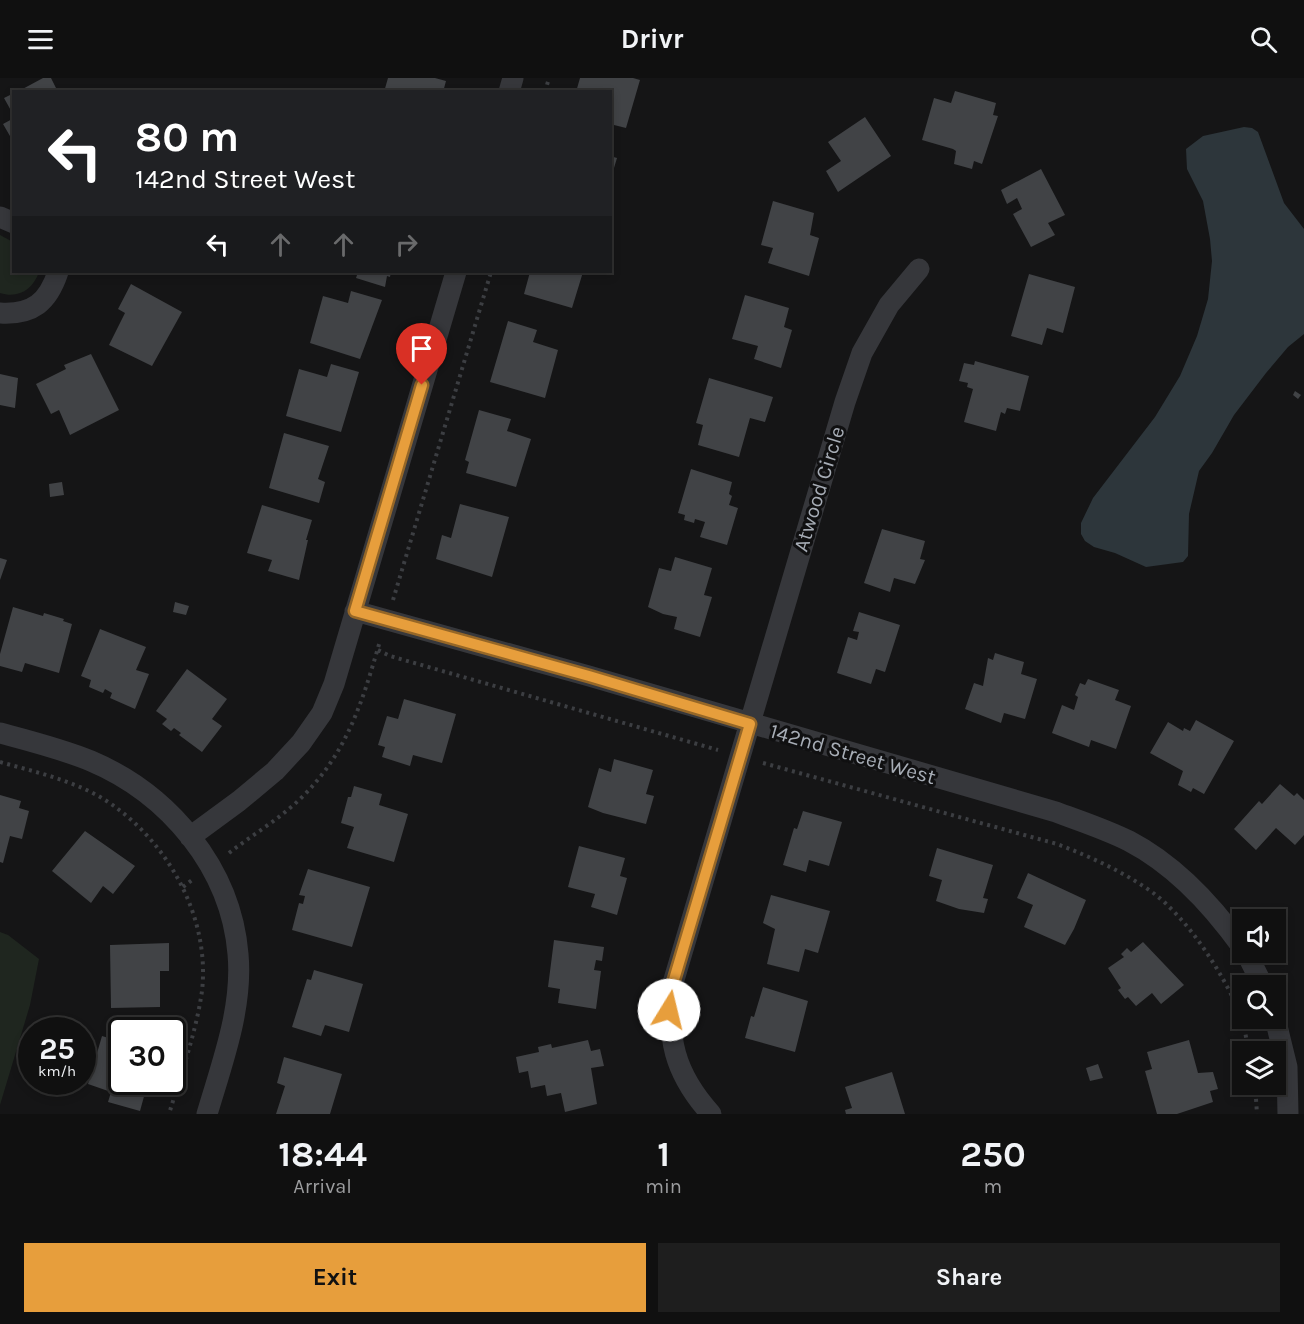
<!DOCTYPE html>
<html lang="en">
<head>
<meta charset="utf-8">
<style>
	:root { --surface:#101010; --page:#1e1e1e; --text:#f1f3f6; --muted:#9c9d9f; --line:#303030; --accent:#e79e3c }
	body { margin:0; font-family:Karla,sans-serif; background:var(--page); color:var(--text); height:100vh; display:flex; flex-direction:column; font-size:22px; white-space:nowrap }
	* { box-sizing:border-box; margin:0 }
	p { font-size:20px; color:var(--muted) }
	.icon { flex:none; width:33px; height:33px; fill:none; stroke:currentColor; stroke-width:2; stroke-linecap:round; stroke-linejoin:round }
	.map { position:relative; height:1036px; overflow:hidden }
	.side { display:flex; flex-direction:column; background:var(--surface); flex:1 }
	.side>* { flex:none }
	.banner { position:absolute; left:12px; top:12px; width:600px; height:183px; border-radius:0px; box-shadow:0 3px 9px #0003,0 0 0 2px var(--line); background:#202124; color:#fff; overflow:hidden }
	.buttons { position:absolute; left:1232px; top:831px; display:grid; gap:12px }
	.buttons a { display:grid; place-items:center; width:54px; height:54px; border-radius:0px; background:var(--surface); box-shadow:0 3px 9px #0003,0 0 0 2px var(--line); font-size:30px }
	.speed { position:absolute; left:18px; top:939px; display:flex; gap:12px; font-size:30px; font-weight:700; text-align:center }
	.speed>* { display:grid; place-content:center; width:78px; height:78px; border-radius:50%; background:var(--surface); box-shadow:0 3px 9px #0003,0 0 0 2px var(--line); line-height:1 }
	.speed small { font-size:15px; font-weight:400 }
	.speed .limit { border:3px solid #111; border-radius:9px; background:#fff; color:#111 }
	.pin { position:absolute; display:grid; place-items:center; width:51px; height:51px; color:#fff; margin:-62px -26px; border-radius:50% 50% 50% 0; rotate:-45deg; box-shadow:0 0 6px #0007 }
	.pin .icon { rotate:45deg }
	.me { position:absolute; width:66px; margin:-33px; rotate:9deg; stroke-linejoin:round; filter:drop-shadow(0 0 4px #0008) }
	.turn { display:flex; align-items:center; gap:21px; height:126px; padding:0 24px; font-size:27px }
	.turn .icon { width:78px; height:78px; stroke-width:2.5 }
	.turn b { display:block; font-size:42px; line-height:51px }
	.lanes { display:flex; align-items:center; height:57px; padding:0 24px; background:#0003; justify-content:center; gap:30px; direction:ltr }
	.lanes .off { opacity:.35 }
	.eta { display:flex; justify-content:space-evenly; align-items:center; height:102px; text-align:center }
	.eta b { font-size:36px; font-weight:700; line-height:42px }
	.primary-button { display:flex; gap:12px; margin-top:auto; padding:12px 24px }
	.primary-button a { flex:1; height:69px; border-radius:0px; background:var(--accent); color:#111; font-size:24px; font-weight:700; line-height:69px; text-align:center }
	.primary-button a+a { background:var(--page); color:var(--text) }
	header { display:flex; justify-content:space-between; align-items:center; height:78px; padding:0 24px; background:var(--surface); font-size:27px; font-weight:700 }
	.map>svg:first-child { display:block }
	.green { fill:#1f261f }
	.water { fill:#2d363b }
	.building { fill:#414346 }
	.lines { fill:none; stroke-linecap:round; stroke-linejoin:round }
	.path { stroke:#3c3e42; stroke-width:4; stroke-dasharray:3 4.5; stroke-linecap:butt }
	.street { stroke:#36373b; stroke-width:21 }
	.route-casing { stroke:#966727; stroke-width:15 }
	.route { stroke:#e79e3c; stroke-width:10 }
	.labels { text-anchor:middle; stroke-width:6; stroke-linejoin:round; paint-order:stroke }
	.street-label { font-size:21px; fill:#a7adb6; stroke:#101011 }
</style>
</head>
<body>
<header><svg class="icon" aria-label="menu" viewBox="0 0 24 24"><path d="M4 6h16M4 12h16M4 18h16"/></svg>Drivr<svg class="icon" aria-label="search" viewBox="0 0 24 24"><circle cx="10" cy="10" r="6"/><path d="M15 15l6 6"/></svg></header>
<div class="map">
<svg width="1304" height="1036" viewBox="0 0 1304 1036">
	<rect width="100%" height="100%" fill="#151516"/>
	<!-- green -->
	<path class="green" d="M0 157 13 164 14 194H39C33 211 19 221 0 215Z
		M0 854 8 857 39 881 30 927 0 1027Z"/>
	<!-- water -->
	<path class="water" d="M1244 49 1252 50 1258 54 1284 125 1304 151V256L1288 269 1266 295 1234 337 1212 375 1199 393 1189 436 1188 478 1183 484 1146 489 1115 475 1094 469 1085 463 1081 456V445L1093 420 1155 339 1180 298 1197 258 1208 221 1212 183 1210 161 1203 123 1187 91 1186 71 1203 58Z"/>
	<!-- building -->
	<path class="building" d="M43 0H51L58 14H17Z
		M388 0H435L446 3 443 14H384Z
		M580 0H633L640 2 626 50 610 46V14H576Z
		M955 13 996 25 993 37 998 38 982 86 974 83 972 91 954 86 956 73 953 71 922 62 934 20 951 25Z
		M14 15V38L4 20Z
		M865 39 891 78 838 114 826 93 841 83 828 64Z
		M14 40V65L3 46Z
		M610 78 617 80 611 100H610Z
		M1041 91 1065 137 1048 145 1055 157 1031 169 1013 136 1022 131 1017 120 1007 126 1001 112Z
		M773 123 814 135 810 157 819 160 809 198 768 185 773 170 761 167Z
		M358 194H391L390 199 387 198 385 209 356 200Z
		M530 194H583L572 230 524 216Z
		M1029 196 1075 209 1063 255 1047 250 1042 267 1011 258Z
		M131 206 182 234 152 288 109 267 125 235 118 231Z
		M351 213 382 222 360 281 310 265 323 218 348 225Z
		M745 217 789 230 784 249 792 252 781 290 754 281 758 268 732 261Z
		M508 243 537 252 533 264 558 272 545 320 490 304Z
		M91 276 119 332 70 357 59 332 51 336 36 306 66 291 64 287Z
		M975 283 1029 298 1020 333 1007 330 1005 336 1001 334 996 353 964 344 973 311 967 309 968 305 959 303 964 285 974 287Z
		M331 286 359 294 341 354 286 338 299 291 327 299Z
		M0 296 18 300 15 330 0 327Z
		M709 300 773 319 765 344 750 340 739 379 698 367 703 347 696 345Z
		M1295 313 1301 317 1298 321 1293 317Z
		M479 332 511 341 507 353 531 361 516 409 466 395 469 384 465 382Z
		M284 355 329 368 318 401 325 404 319 425 269 410Z
		M691 391 732 404 729 416 732 418 729 427 738 430 727 467 700 459 705 444 695 441 694 445 684 442 685 437 678 435Z
		M62 404 64 417 50 419 49 406Z
		M460 426 509 439 492 499 436 481 442 457 451 460Z
		M262 427 312 442 306 462H308L299 502 268 493 272 482 247 475Z
		M882 451 925 463 920 481 925 482 915 506 894 500 890 514 864 505Z
		M675 479 712 490 704 517 712 519 700 559 674 551 677 539 663 536 648 529 659 490 671 493Z
		M0 480 7 482 0 502Z
		M175 524 189 528 186 537 173 534Z
		M13 529 43 538 44 535 64 541 63 543 72 546 59 595 25 585 22 594 0 588V576Z
		M859 534 900 547 885 594 876 591 871 606 837 595 848 559 857 562 859 554 853 553Z
		M100 551 146 569 136 592 149 596 135 631 110 620 112 615 105 611 103 615 89 609 91 602 81 598Z
		M995 575 1024 584 1021 596 1037 601 1025 641 1004 635 1001 645 965 631 974 605 983 608 988 580 993 582Z
		M187 591 227 621 212 641 222 648 202 674 179 657 181 655 174 650 171 653 162 646 167 641 156 633Z
		M1088 601 1119 612 1115 622 1131 628 1116 671 1091 662 1089 669 1052 655 1062 627 1074 632 1078 619 1075 617 1080 605 1085 607Z
		M404 621 456 636 442 685 413 677 410 688 382 679 385 669 378 667 387 638 398 641Z
		M1196 642 1234 663 1204 716 1193 710 1191 714 1178 707 1183 693 1150 675 1168 644 1183 653 1184 650 1190 653Z
		M614 681 653 692 646 716 654 718 646 746 603 735 588 729 599 690 611 694Z
		M1280 706 1294 718 1297 715 1304 722V757L1295 767 1276 750 1256 772 1234 751 1259 723 1262 726Z
		M354 708 382 716 379 727 408 736 394 784 347 770 354 749 341 745 348 719H351Z
		M0 717 21 723 19 730 29 733 22 761 10 758 3 785 0 784Z
		M803 733 842 744 829 788 809 782 806 794 783 787 794 750 797 751Z
		M85 753 135 788 113 816 103 808 91 825 52 793Z
		M579 768 625 780 620 798 627 800 617 837 591 829 595 816 568 809Z
		M937 770 993 787 983 820 988 821 984 835 959 831 936 823 942 802 929 798Z
		M308 791 370 809 352 869 292 852 299 825 303 826 305 818 299 817Z
		M1028 795 1086 822 1074 851 1065 867 1024 849 1033 827 1017 820Z
		M771 817 830 833 818 875 805 871 799 894 767 886 775 851 763 845Z
		M554 862 604 869 602 883 596 882 594 892 601 893 596 931 558 925 560 911 548 909Z
		M1143 864 1184 907 1161 926 1152 915 1136 928 1128 919 1125 921 1118 912 1121 910 1108 890 1124 879 1121 876 1127 870 1131 874Z
		M169 865V893H160V929L111 930 110 867Z
		M314 892 363 906 349 954 325 947 321 958 292 949 307 901 311 902Z
		M763 909 808 923 795 974 745 960 751 938 754 939Z
		M102 958 122 964V1004H148L140 1033 108 1024 111 1014 88 1006Z
		M588 962 591 973 600 971 604 988 591 990 597 1026 565 1034 561 1015 547 1018 545 1007 531 1010 528 993 519 995 516 979 539 974 538 969 551 966 552 970Z
		M1189 962 1198 995 1213 994 1218 1011 1210 1013 1213 1024 1177 1036H1157L1145 993 1152 991 1147 974Z
		M284 979 342 996 330 1036H276L285 1008 277 1005Z
		M1098 986 1103 1000 1090 1003 1086 990Z
		M892 994 905 1036H846L845 1032 852 1030 845 1009Z"/>
	<g class="lines">
		<!-- path -->
		<path class="path" d="M545 14 549 0
			M393 522 491 194
			M378 572 390 578 718 672
			M0 684C39 695 81 704 114 728 171 769 210 842 202 913 196 955 181 996 169 1036
			M763 685 1057 766C1091 779 1122 793 1152 814 1188 841 1221 892 1239 933 1244 945 1246 960 1249 974
			M229 775C252 757 278 742 299 722 347 676 362 625 380 563
			M183 809 192 802
			M1255 1006 1257 1036"/>
		<!-- street -->
		<path class="street" d="M509 14 513 0
			M0 139 14 145
			M0 235C33 237 48 224 58 194
			M355 533 589 598 1056 734C1080 743 1105 751 1129 763 1175 787 1212 827 1242 869
			M0 655C30 663 62 671 91 683 169 716 231 790 238 876 243 930 222 985 207 1036
			M190 759 239 723 275 693 301 665 322 635 334 606 456 194
			M1246 874 1263 908
			M1275 940 1287 989 1288 1036
			M711 1036C674 995 666 959 673 905L845 324 862 275 889 227 919 191"/>
	</g>
	<g class="lines">
		<!-- route casing -->
		<g class="route-casing">
			<path id="route" d="M422 307 355 533 589 598 750 646 673 905 669 932"/>
		</g>
		<!-- route -->
		<use href="#route" class="route"/>
	</g>
	<g class="labels">
		<!-- street labels -->
		<g class="street-label">
			<text transform="translate(819 411) rotate(-73)" y="7">Atwood Circle</text>
			<text transform="translate(853 676) rotate(16)" y="7">142nd Street West</text>
		</g>
	</g>
</svg>
<div class="buttons">
<a><svg class="icon" aria-label="sound" viewBox="0 0 24 24"><path d="M4 9h4l5-4v14l-5-4H4zM17 9q2 3 0 6"/></svg></a>
<a><svg class="icon" aria-label="search" viewBox="0 0 24 24"><circle cx="10" cy="10" r="6"/><path d="M15 15l6 6"/></svg></a>
<a><svg class="icon" aria-label="layers" viewBox="0 0 24 24"><path d="M12 4l9 5-9 5-9-5zM3 14l9 5 9-5"/></svg></a>
</div>
<div class="speed"><div>25<small>km/h</small></div><div class="limit">30</div></div>
<div class="pin" style="left:422px;top:307px;background:#d93025"><svg class="icon" aria-label="arrive" viewBox="0 0 24 24"><path d="M6 21V4h12l-3 4 3 4H6"/></svg></div>
<svg class="me" style="left:669px;top:932px" viewBox="-20 -20 40 40"><circle r="19" fill="#fff"/><path d="M0-13L10 11 0 6-10 11z" fill="#e79e3c"/></svg>
<div class="banner">
<div class="turn"><svg class="icon" aria-label="left" viewBox="0 0 24 24"><path d="M17 20v-9H6M10 6l-5 5 5 5"/></svg><div><b>80 m</b>142nd Street West</div></div>
<div class="lanes"><svg class="icon" aria-label="left" viewBox="0 0 24 24"><path d="M17 20v-9H6M10 6l-5 5 5 5"/></svg><svg class="icon off" aria-label="ahead" viewBox="0 0 24 24"><path d="M12 20V5M6 11l6-6 6 6"/></svg><svg class="icon off" aria-label="ahead" viewBox="0 0 24 24"><path d="M12 20V5M6 11l6-6 6 6"/></svg><svg class="icon off" aria-label="right" viewBox="0 0 24 24"><path d="M7 20v-9h11M14 6l5 5-5 5"/></svg></div>
</div>
</div>
<section class="side">
<div class="eta">
<div><b>18:44</b><p>Arrival</p></div>
<div><b>1</b><p>min</p></div>
<div><b>250</b><p>m</p></div>
</div>
<div class="primary-button"><a>Exit</a><a>Share</a></div>
</section>
</body>
</html>
